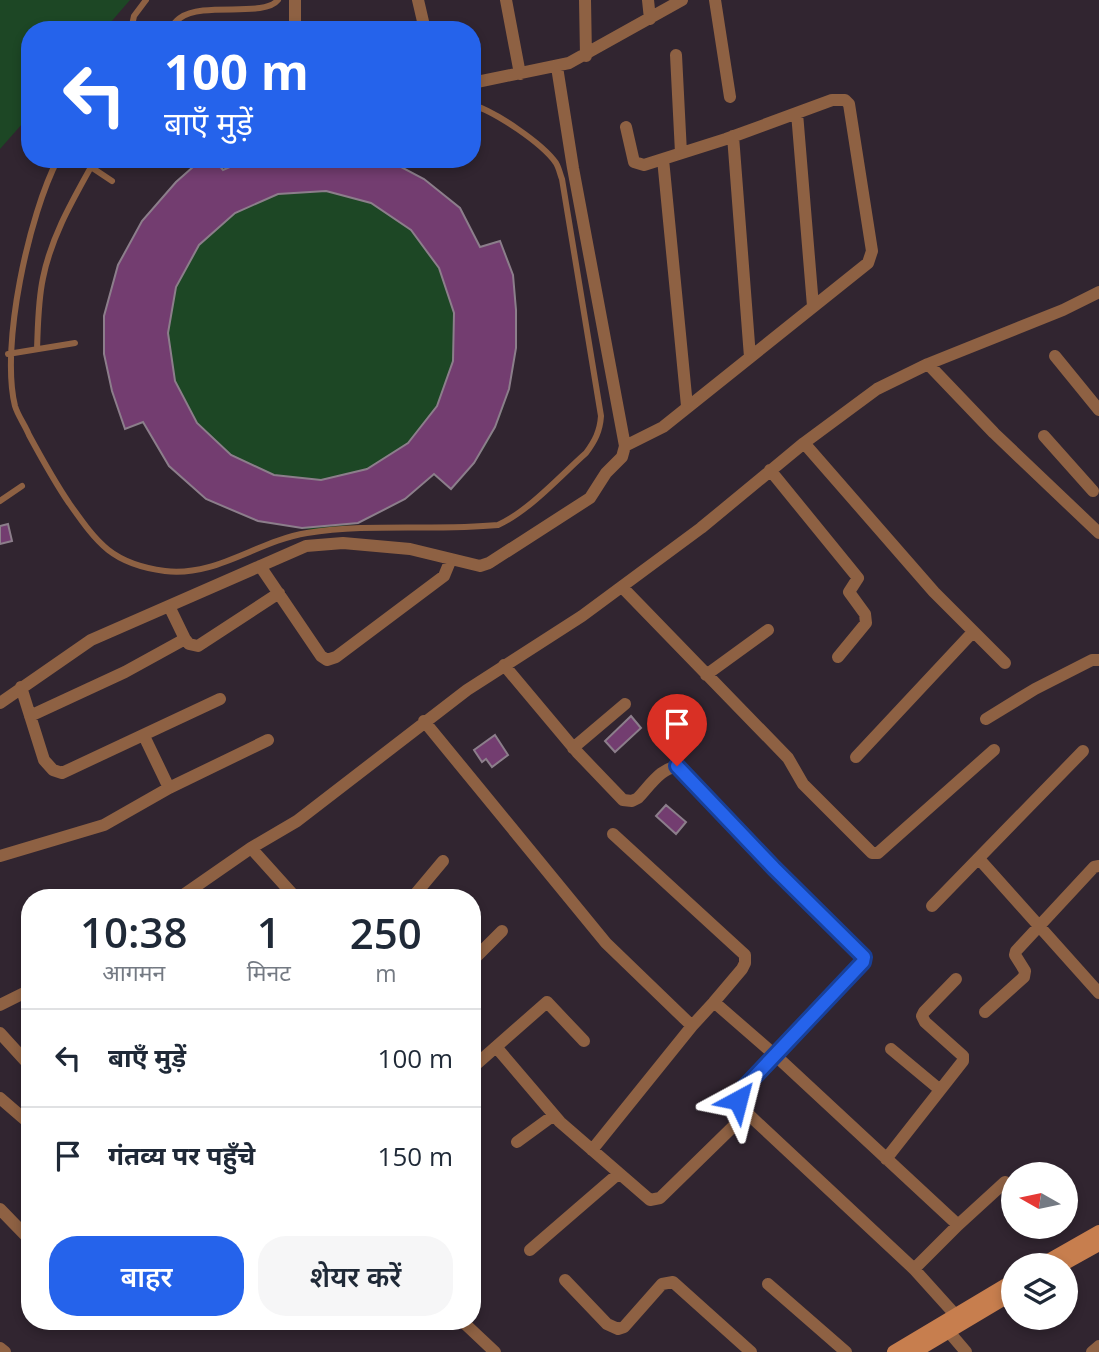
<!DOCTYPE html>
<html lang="hi">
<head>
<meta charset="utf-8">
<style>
	:root { --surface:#fff; --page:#f6f6f7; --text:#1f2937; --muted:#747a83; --line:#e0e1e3; --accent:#2563eb }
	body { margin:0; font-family:"Open Sans","Noto Sans Devanagari",sans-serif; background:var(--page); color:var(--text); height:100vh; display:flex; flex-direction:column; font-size:26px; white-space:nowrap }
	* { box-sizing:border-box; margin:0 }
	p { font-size:23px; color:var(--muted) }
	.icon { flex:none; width:38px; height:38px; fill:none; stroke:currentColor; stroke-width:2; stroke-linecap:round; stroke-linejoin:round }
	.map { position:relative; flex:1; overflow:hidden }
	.panel { position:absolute; left:21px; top:889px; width:460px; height:441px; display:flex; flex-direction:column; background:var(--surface); border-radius:28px; box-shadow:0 4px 10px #0003 }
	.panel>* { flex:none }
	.hud { position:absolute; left:21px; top:21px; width:460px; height:147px; border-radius:28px; box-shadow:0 4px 10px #0003; background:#2563eb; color:#fff; overflow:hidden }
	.needle { width:46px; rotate:279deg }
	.fabs { position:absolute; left:1001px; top:1162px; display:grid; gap:14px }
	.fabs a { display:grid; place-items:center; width:77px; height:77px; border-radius:50%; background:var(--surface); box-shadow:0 4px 10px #0003; font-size:35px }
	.pin { position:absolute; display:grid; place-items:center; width:60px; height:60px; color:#fff; margin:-72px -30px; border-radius:50% 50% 50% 0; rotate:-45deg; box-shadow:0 0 7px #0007 }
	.pin .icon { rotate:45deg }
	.me { position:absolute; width:77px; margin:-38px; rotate:38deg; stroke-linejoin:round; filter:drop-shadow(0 0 5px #0008) }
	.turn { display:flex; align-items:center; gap:24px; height:147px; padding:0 28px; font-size:32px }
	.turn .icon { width:91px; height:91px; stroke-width:2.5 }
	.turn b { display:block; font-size:49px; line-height:60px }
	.eta { display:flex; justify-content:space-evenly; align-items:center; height:119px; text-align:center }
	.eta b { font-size:42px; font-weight:600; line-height:49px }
	.action { display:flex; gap:14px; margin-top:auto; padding:14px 28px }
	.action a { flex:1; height:80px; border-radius:28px; background:var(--accent); color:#fff; font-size:28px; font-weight:600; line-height:80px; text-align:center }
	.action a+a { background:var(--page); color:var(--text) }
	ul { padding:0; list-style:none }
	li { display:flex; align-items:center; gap:21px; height:98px; padding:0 28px; border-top:2px solid var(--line) }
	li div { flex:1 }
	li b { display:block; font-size:26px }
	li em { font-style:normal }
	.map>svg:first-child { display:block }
	.green { fill:#1d4725 }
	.building { fill:#733d70; stroke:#8c7e8b; stroke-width:2; fill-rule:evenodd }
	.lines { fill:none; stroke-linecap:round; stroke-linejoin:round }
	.lane { stroke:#8e6143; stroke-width:6 }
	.street { stroke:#8e6143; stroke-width:12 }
	.secondary { stroke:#c77e4e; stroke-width:14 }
	.route-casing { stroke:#184099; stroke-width:18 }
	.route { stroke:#2563eb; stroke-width:12 }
</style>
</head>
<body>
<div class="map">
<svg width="1099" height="1352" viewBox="0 0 1099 1352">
	<rect width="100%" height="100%" fill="#312530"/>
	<!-- green -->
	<path class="green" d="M0 0H130L104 30H30V115L0 149Z
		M202 159H214L223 170 248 159H386L424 179 460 208 480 247 500 241C505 253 511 265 513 277 524 339 513 414 473 464 466 473 458 481 451 489L434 475 405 499 356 524 312 530 258 521 169 466 143 423 125 429C118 405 110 381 105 356 101 336 105 313 110 293 126 236 158 198 202 159Z"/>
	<!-- building -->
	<path class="building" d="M202 159H214L223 170 248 159H386L424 179 460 208 480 247 500 241 513 275 516 310V348L509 389 495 427 474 463 451 489 434 474 405 499 358 523 302 528 258 521 206 499 169 466 143 422 125 429 112 391 104 354V316L118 265 142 221 176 182ZM326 191 371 203 411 230 439 268 454 313 453 361 437 406 408 443 367 469 321 480 274 475 231 455 197 423 175 381 168 333 176 287 199 245 235 213 278 194Z
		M8 524 12 541 0 544V526Z
		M631 716 641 728 615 752 605 741Z
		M495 735 508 755 492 767 486 759 482 762 474 750Z
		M666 805 686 822 676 834 656 816Z"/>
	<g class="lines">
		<!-- lane -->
		<path class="lane" d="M131 30 134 16 146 0
			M168 30C172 26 176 21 180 18 204 1 264 18 278 0
			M58 159C29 214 0 346 15 406 18 416 25 425 29 435 42 459 54 481 69 503 98 544 112 564 165 571 217 577 257 541 307 533 370 523 434 531 498 525 529 511 560 476 586 453 595 441 600 431 601 416L562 179C560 174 559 168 556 163 543 144 495 111 472 105
			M84 159 91 167 112 181
			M37 349C38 325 38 301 43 278 51 238 71 203 91 167
			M8 354 75 343
			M0 501 22 486"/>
		<!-- street -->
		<path class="street" d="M295 0V30
			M418 0 425 30
			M506 0 520 74
			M585 0 586 56
			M648 0 650 19
			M715 0 730 97
			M676 55 681 153
			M472 83 569 63 682 0
			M797 113 813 306
			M733 136 750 357
			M663 159 687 406
			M1055 356 1099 410
			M928 364 994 433 1099 533
			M1044 436 1093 491
			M804 443 934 592 1005 663
			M625 446 663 427 868 263 872 251 849 104 845 100H832L726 139 644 165 634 162 626 127
			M770 470 858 578 849 592 865 614 866 623 838 657
			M260 566 321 656 327 660 336 657 444 576 451 559
			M622 587 788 758 803 784 872 853H878L994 750
			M169 606 185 639 189 644 198 646 279 593
			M504 665 577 752 623 800 632 801 638 798C648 788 664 763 680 768L773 868 863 954V962L741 1091 738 1100 747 1113 914 1269
			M706 675 768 630
			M21 687 44 760 53 770 62 773 220 699
			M0 703 91 640 306 546 343 543 410 549 480 566 489 563 590 498 606 473 622 457 625 446 573 168 557 67
			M30 716 125 672 185 639
			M986 719 1035 689 1092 660H1099
			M424 721 606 943 692 1026
			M144 736 169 788
			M573 748 625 704
			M856 757 972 633
			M613 834 745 955V963L742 969 714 1002
			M251 848 296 898
			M0 856 104 825 169 788 268 740
			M980 860 1099 993
			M179 898 251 848 297 821 467 690 582 616 701 528 804 443 877 389 928 364 1063 310 1099 292
			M412 898 443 861
			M932 906 1083 751
			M472 961 502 931
			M0 1005 30 990
			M985 1012 1024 977 1025 971 1015 955 1016 951 1094 867 1099 866
			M0 1033 30 1066
			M497 1048 560 1122 650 1200 660 1198 747 1113
			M891 1049 939 1089
			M472 1068 547 1002 584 1041
			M0 1098 30 1124
			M517 1142 554 1115
			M592 1150 692 1026 714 1002 776 1056 958 1225 914 1269 960 1320
			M886 1159 963 1061V1056L925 1022 922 1016 924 1012 956 979
			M0 1209 30 1240
			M958 1225 1005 1182
			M530 1250 618 1174
			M565 1280 607 1324 618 1329 624 1327 662 1284 673 1282 751 1352
			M768 1284 846 1352
			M462 1321 495 1352
			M949 1332 966 1352
			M0 1348 5 1352
			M1092 1352 1099 1346"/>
		<!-- secondary -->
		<path class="secondary" d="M1041 1265 1099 1232
			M1061 1265 1099 1244
			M894 1352 1013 1281
			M914 1352 1013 1293"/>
	</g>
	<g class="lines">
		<!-- route casing -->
		<g class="route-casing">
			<path id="route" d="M677 766 774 868 864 957 863 962 741 1091 738 1100"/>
		</g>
		<!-- route -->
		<use href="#route" class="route"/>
	</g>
</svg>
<div class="fabs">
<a><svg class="needle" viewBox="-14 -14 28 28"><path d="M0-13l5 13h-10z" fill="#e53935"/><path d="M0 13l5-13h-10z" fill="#747a83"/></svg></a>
<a><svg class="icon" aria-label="layers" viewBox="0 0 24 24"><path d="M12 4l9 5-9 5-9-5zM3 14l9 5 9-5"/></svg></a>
</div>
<div class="pin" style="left:677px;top:766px;background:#d93025"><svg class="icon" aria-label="arrive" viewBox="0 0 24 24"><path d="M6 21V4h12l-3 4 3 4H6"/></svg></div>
<svg class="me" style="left:738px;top:1100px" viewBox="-20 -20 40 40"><path d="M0-17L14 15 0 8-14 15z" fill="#2563eb" stroke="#fff" stroke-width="4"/></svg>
<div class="hud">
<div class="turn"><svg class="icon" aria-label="left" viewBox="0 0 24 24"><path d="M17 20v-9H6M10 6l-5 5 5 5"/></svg><div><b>100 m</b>बाएँ मुड़ें</div></div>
</div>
<section class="panel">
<div class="eta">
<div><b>10:38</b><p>आगमन</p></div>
<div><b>1</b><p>मिनट</p></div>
<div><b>250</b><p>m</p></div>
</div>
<ul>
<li><svg class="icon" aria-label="left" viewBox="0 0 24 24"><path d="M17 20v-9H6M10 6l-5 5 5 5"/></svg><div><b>बाएँ मुड़ें</b></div><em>100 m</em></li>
<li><svg class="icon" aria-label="arrive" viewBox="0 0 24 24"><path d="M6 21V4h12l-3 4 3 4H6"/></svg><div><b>गंतव्य पर पहुँचे</b></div><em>150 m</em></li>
</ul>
<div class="action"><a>बाहर</a><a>शेयर करें</a></div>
</section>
</div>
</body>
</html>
